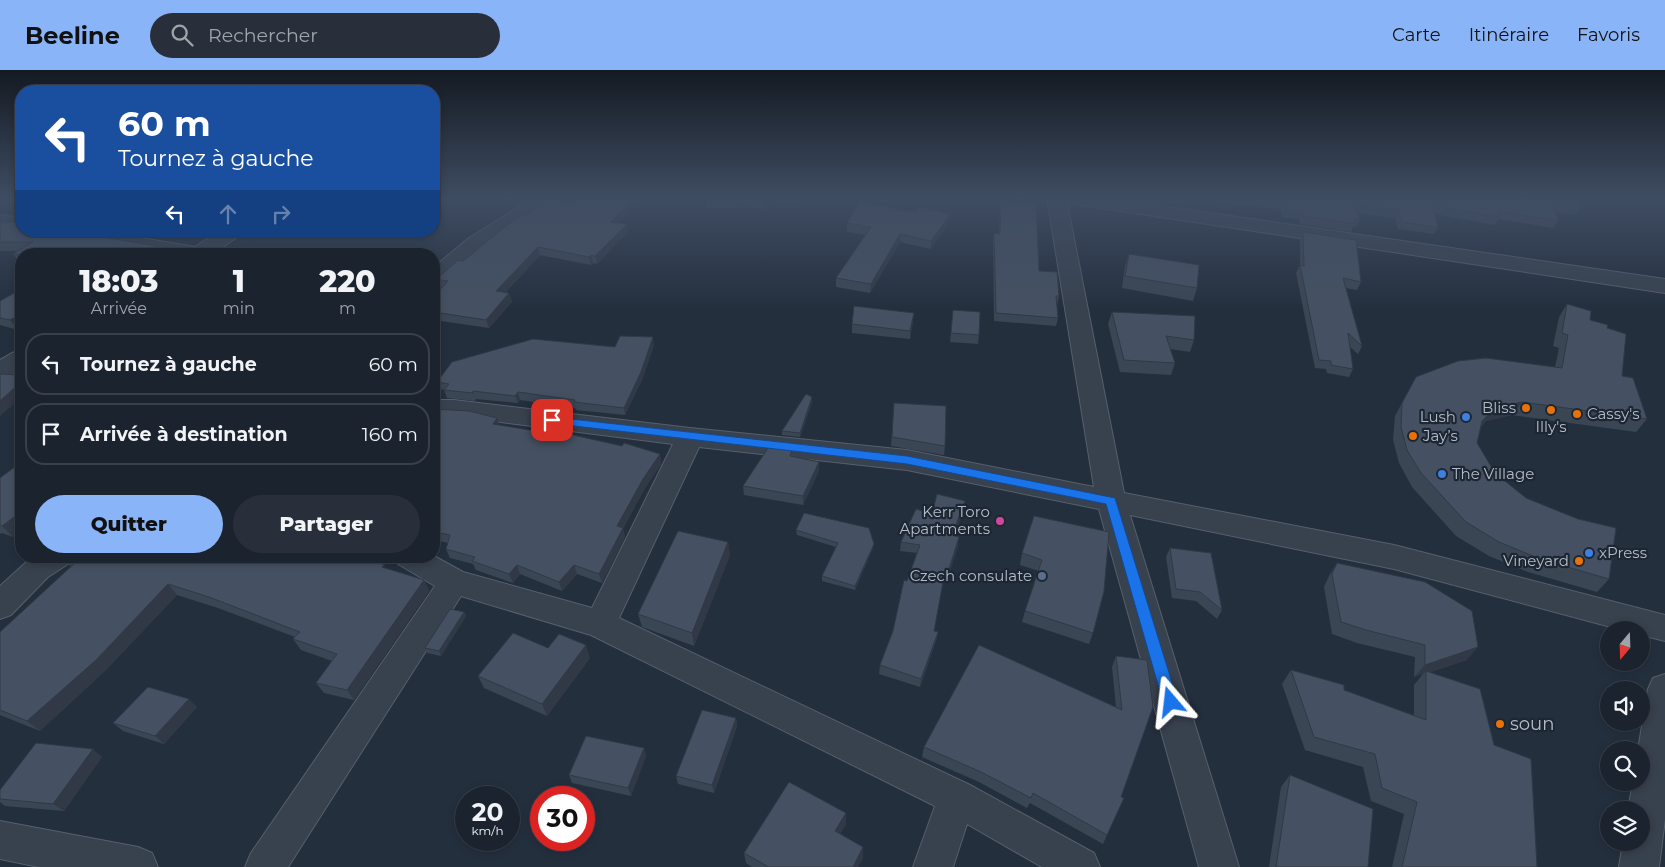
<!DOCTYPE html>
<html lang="fr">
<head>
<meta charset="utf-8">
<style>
	:root { --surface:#1b232e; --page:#282f3a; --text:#f1f3f6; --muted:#a0a4aa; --line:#39404a; --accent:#8ab4f8 }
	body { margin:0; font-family:Montserrat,sans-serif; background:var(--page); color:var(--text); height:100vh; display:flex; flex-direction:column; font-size:19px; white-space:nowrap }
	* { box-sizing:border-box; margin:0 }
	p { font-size:16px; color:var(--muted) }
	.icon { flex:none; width:28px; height:28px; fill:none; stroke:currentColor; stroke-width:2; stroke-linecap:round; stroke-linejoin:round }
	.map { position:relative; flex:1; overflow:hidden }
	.details { position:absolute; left:15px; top:178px; width:425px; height:315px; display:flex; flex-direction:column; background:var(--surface); border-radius:20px; box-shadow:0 2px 8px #0003,0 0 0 1px var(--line) }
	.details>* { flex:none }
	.banner { position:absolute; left:15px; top:15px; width:425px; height:152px; border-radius:20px; box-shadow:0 2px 8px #0003,0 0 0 1px var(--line); background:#1a4fa0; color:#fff; overflow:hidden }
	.needle { width:32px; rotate:199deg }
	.tools { position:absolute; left:1600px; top:551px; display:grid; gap:10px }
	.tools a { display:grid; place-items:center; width:50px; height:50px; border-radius:50%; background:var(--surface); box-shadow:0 2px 8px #0003,0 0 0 1px var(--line); font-size:25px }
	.speed { position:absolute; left:455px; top:716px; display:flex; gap:10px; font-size:25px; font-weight:700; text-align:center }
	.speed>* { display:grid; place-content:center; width:65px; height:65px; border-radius:50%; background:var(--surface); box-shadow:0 2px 8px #0003,0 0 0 1px var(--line); line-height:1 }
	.speed small { font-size:12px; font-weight:400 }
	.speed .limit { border:8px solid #d22; background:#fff; color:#111 }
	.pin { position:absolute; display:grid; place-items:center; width:42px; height:42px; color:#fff; margin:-21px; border-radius:10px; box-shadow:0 2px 8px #0006 }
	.me { position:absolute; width:55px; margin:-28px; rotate:343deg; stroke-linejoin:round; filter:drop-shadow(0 0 4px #0008) }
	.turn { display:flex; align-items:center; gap:18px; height:105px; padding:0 20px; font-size:22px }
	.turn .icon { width:65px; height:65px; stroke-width:2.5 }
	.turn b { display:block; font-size:35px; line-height:42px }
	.lanes { display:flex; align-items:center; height:48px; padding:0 20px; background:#0003; justify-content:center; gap:25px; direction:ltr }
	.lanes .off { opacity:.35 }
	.eta { display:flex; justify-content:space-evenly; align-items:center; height:85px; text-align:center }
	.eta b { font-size:30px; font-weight:800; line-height:35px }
	.primary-button { display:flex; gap:10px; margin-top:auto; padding:10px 20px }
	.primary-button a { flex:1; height:58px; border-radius:30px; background:var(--accent); color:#111; font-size:20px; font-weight:800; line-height:58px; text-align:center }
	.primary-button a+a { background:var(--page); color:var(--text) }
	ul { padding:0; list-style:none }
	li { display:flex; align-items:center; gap:15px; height:62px; margin:0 10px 8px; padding:0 10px; border:2px solid var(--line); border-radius:20px }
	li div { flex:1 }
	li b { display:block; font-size:19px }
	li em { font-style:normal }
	header { display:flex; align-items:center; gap:30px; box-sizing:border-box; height:70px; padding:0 25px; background:var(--accent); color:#111 }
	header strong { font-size:24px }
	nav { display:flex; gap:28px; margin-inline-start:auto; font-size:18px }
	.search { width:350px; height:45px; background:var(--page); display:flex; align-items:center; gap:12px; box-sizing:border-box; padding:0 18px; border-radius:28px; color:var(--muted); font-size:19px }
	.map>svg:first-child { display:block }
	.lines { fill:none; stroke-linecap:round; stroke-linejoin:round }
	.minor-casing { stroke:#565f6c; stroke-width:2 }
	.minor { fill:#38414e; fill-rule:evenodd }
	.wall { fill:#3b4654 }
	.shaded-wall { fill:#303945 }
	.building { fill:#455162; stroke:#303945 }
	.route { fill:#1a73e8; stroke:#114b97 }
	.food-dot { fill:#e8710a; stroke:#1d2633; stroke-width:2 }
	.shop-dot { fill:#3f7fe0; stroke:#1d2633; stroke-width:2 }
	.hotel-dot { fill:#d1479c; stroke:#1d2633; stroke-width:2 }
	.service-dot { fill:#5c6f8a; stroke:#1d2633; stroke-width:2 }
	.labels { text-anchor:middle; stroke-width:4.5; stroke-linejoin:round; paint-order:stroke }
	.poi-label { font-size:15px; fill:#b4bcc9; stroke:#1d2633; text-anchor:end }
	.near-poi-label { font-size:18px; fill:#b4bcc9; stroke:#1d2633; text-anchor:start }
</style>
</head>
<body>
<header>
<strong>Beeline</strong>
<div class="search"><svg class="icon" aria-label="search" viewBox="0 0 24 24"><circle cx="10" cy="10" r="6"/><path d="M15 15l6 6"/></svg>Rechercher</div>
<nav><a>Carte</a><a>Itinéraire</a><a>Favoris</a></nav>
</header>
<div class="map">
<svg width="1665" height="797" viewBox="0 0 1665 797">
	<rect width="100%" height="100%" fill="#242f3e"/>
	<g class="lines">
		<!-- minor casing -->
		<g class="minor-casing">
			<path id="minor" d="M534 128H557L554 132 483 176 442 213 434 214V197L469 168Z
				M1047 128H1107L1665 209V223L1067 133 1124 423 1394 475 1665 545V571L1641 565V560H1622L1394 499 1130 445 1239 797H1199L1099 439 907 400 699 377 619 548 970 715 1094 783 1100 797H1042L967 754 953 797H913L935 736 591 565 461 526 288 797H245L251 783 435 516 398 494 394 486H434L463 502 592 538 673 374 454 346H434V330H454L690 358 907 380 1094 417Z
				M0 145 21 148V160L0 157Z
				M53 161H100L195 177 219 161H243L240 165 213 184H158L63 167 56 165Z
				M21 280V299L9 306 0 309V290L12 283Z
				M33 486H72L68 494 48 507 11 545 0 549V516Z
				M1665 604V749L1659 797H1619L1623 772H1641V740H1628L1633 712H1641V680H1638L1648 619 1653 608Z
				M0 751 138 777 152 783 158 797H39L0 789Z"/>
		</g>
		<!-- minor -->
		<use href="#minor" class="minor"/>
	</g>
	<!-- wall -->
	<path class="wall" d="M576 128H642L619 153 627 154 628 162 597 194 593 193 591 195 540 185 505 223H509L512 232 489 258 434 250V226L442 218 437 217 434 209 440 206 463 191 526 146 571 133Z
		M706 128H802L797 135 770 131 764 140 738 135V138H707L706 131Z
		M1210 128H1575L1581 137 1576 145 1555 142 1558 151 1553 158 1498 149 1495 155 1435 144 1438 157 1434 164 1398 159 1395 148 1357 143 1360 149 1356 157 1353 156 1351 162 1300 154 1299 149 1283 148 1280 139 1211 133Z
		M1001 131 1039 201 1059 226 1057 235 1058 248 1056 256 994 251 993 172 994 163 999 164 1000 139Z
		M916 142 950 144 949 152 931 179 900 172 870 223 836 217V208L866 165 847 162V153Z
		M0 152 21 161 157 176 161 184H21V193H20L13 184 17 181H0Z
		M273 161H313L299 168Z
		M1303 162 1361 212 1357 220 1346 218 1362 276 1358 284 1350 277 1353 299 1349 307 1327 303 1326 299 1315 298 1296 203 1300 195V170Z
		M1129 184 1197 218 1193 231 1122 218 1125 196Z
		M0 231 18 260 0 255Z
		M1567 234 1590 250 1607 258 1622 306 1647 349 1636 362 1512 345 1486 351 1481 357 1477 373 1495 403 1609 509 1597 522 1528 502 1489 486 1456 466 1412 417 1399 393 1393 370 1395 346 1416 307 1555 297 1559 278 1553 276 1559 247Z
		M953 240 979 265 978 274 950 272Z
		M1112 242 1194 270 1190 282 1170 279 1175 293 1171 305 1120 302 1108 254Z
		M913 251 910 269 852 263V254Z
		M654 275 642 310 625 345 576 340 575 338 520 330 518 333 476 329 475 331 447 328 444 320 440 319 437 312 615 277Z
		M812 332 800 367 782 365V361Z
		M894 333 945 376 944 385 891 376Z
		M434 339 499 355 660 384 661 394 645 418 623 459 625 467 602 513 577 504 562 521 520 504 513 513 476 500 473 494 450 488 446 479 448 473 435 470 434 467Z
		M792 380V386L819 392V401L803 435 744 425 743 416Z
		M0 408 13 467 2 463 0 464Z
		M964 439 954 466 958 476 947 510 943 509 934 561 938 562 936 571 920 617 879 604 880 595 893 561 917 483 900 481 901 472 932 444Z
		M1034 446 1093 563 1089 574 1022 552 1025 541 1039 501 1020 495 1022 483Z
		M796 460 873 478 855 520 822 511V506L836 477 797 465Z
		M728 472 730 485 694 576 642 557 638 544Z
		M1170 478 1222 540 1217 549 1196 531 1172 528 1166 487Z
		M63 489 388 499 424 510 429 521 354 630 324 623 316 613 332 591 301 580 293 569 295 567 218 538 177 525 106 600 40 661 0 645V562L71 497Z
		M1337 493 1467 590 1429 602 1494 675 1537 797H1392L1404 744 1371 731 1363 697 1305 680 1282 614 1291 600 1414 646V615L1423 604 1414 607 1415 587 1357 573 1332 564 1324 517 1329 506Z
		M464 542 466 546 441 586 427 583 425 578Z
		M548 578 590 588 547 646 484 618 478 606Z
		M1116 586 1147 590 1121 727 1107 765 1103 774 1030 733 1027 738 979 712 922 687 924 677 1116 637 1112 597Z
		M197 637 164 674 123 661 113 653Z
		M736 648 737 656 714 723 678 714 676 706Z
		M644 678 646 686 631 726 572 713 569 705Z
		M102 687 64 741 5 736 0 732V720Z
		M1290 705 1368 797H1269L1281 717Z
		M846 754 840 764 863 788 858 797H752L746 793 744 783Z"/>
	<!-- shaded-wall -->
	<path class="shaded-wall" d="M634 128H642L613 160 611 152Z
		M767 128H770V131L764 140V132Z
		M797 128H802L797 135Z
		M950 144 949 152 931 179V171Z
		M627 154 628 162 597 194 595 186Z
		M296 161H313L299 168Z
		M900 164V172L870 223 871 214Z
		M157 176 161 184H144Z
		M538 177 540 185 499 230 496 221Z
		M591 185 593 193 591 195 589 187Z
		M509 223 512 232 489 258 486 250Z
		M914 243 913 251 910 269V261Z
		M21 244V258L18 260 10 250Z
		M653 267 654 275 642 310 625 345 624 338Z
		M21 312V328L0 346V331Z
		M518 322 520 330 518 333 515 326Z
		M812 327V332L800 367V363Z
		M1522 332 1512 345 1486 351 1473 364 1482 351 1495 338Z
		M497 348 500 357 493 354Z
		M660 384 661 394 645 418 623 459 625 467 602 513 599 504 617 456 643 409Z
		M819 392V401L803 435V426Z
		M965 431 964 439 951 474 952 465Z
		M21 442V461L13 467 2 456Z
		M959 467 958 476 947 510 948 502Z
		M728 472 730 485 694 576 692 563Z
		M874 474 873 478 855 520V516Z
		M517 495 520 504 513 513 509 504Z
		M574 495 577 504 562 521 559 512Z
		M424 510 429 521 354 630 347 620Z
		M168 514 177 525 106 600 40 661 27 651Z
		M464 542 466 546 441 586 439 581Z
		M938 562 936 571 920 617 921 609Z
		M586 575 590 588 547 646 542 634Z
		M1478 577 1467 590 1426 604V601L1423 604 1414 607 1425 595Z
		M189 629 197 637 164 674 155 666Z
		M736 648 737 656 714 723 712 715Z
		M644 678 646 686 631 726 628 718Z
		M93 679 102 687 64 741 53 734Z
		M846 743V754L835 772V761Z
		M863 777V788L858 797H853Z"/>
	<!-- building -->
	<path class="building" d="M576 128H634L611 152 627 154 595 186 591 185 589 187 538 177 496 221 509 223 486 250 434 242V226L448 211 434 209 436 207 440 206 458 190 463 191 512 151 521 145 526 146 548 129 571 133Z
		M706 128H767L764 132 738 128 737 131H706Z
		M1242 128H1575L1581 137 1552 133 1558 151 1498 141 1499 147 1432 136 1438 157 1402 152 1399 140 1353 134 1360 149H1354L1355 154 1303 146 1302 142 1286 140 1283 131Z
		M1001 131 1036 134 1039 201 1057 202 1059 226H1056L1058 248 996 243 994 163 1000 164Z
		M859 133 916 142 919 137 950 144 931 171 900 164 871 214 836 208 871 157 847 153Z
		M0 152H21V161H66L157 176 144 184H21V185L13 184 33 172H0Z
		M1303 162 1356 170 1361 212 1343 208 1362 276 1348 263 1353 299 1331 295V291L1319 290 1300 195 1304 196Z
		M1129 184 1199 195 1197 218 1125 206Z
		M21 219V244L10 250 0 248V231Z
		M1567 234 1591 241 1590 250 1608 255 1607 258 1626 264 1622 306 1633 308 1647 349 1522 332 1495 338 1482 351 1477 373 1495 403 1526 428 1578 449 1616 458 1609 509 1540 489 1499 472 1466 452 1421 403 1407 380 1401 357 1402 333 1416 307 1458 291 1486 288 1562 298 1568 265 1562 263Z
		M854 236 914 243 910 261 852 254Z
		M953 240 980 242 979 265 951 263Z
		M1112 242 1195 246 1194 270 1166 266 1175 293 1124 290Z
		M620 266 653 267 641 302 624 338 574 332 575 330 518 322 515 326 473 321V323L444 320 449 314 437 312 452 292 533 269 615 277Z
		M0 304 21 305V312L0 331Z
		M806 324 812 327 800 363 782 361Z
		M894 333 946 336 945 376 892 367Z
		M434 339 469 341 497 348 493 354 548 363 551 360 622 376 624 373 660 384 643 409 617 456 623 458 599 504 574 495 559 512 517 495 509 504 472 491 475 487 446 479 450 465 434 462 435 456H434Z
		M768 378 792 380 790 386 819 392 803 426 743 416Z
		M20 393H21V442L2 456 0 455V408Z
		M937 424 965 431 952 465 959 467 948 502 945 501 934 561 938 562 921 609 880 595 893 561 904 510 907 511 920 475 901 472 916 439 932 444Z
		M804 443 869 458 874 474 855 516 822 506 838 473 796 460Z
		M1034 446 1109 462 1104 521 1093 563 1025 541 1042 490 1022 483Z
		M678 461 728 472 692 563 638 544Z
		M1170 478 1211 483 1222 540 1200 522 1176 519Z
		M67 486H361L385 495 382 497 424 510 347 620 316 613 337 584 293 569 300 562 209 527 168 514 96 590 27 651 0 640V562L77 491 63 489Z
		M1337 493 1425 512 1472 541 1478 577 1425 595V575L1366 560 1341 552 1332 504Z
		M450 539 464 542 439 581 425 578Z
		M513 563 548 578 559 564 586 575 542 634 478 606Z
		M979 575 1122 640 1116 586 1147 590 1153 637 1121 727 1124 728 1107 765 1033 723 1031 728 981 702 924 677Z
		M1291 600 1344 615V620L1426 650V601L1480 619 1494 675 1531 689 1537 797H1402L1417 732 1382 718 1375 684 1314 667Z
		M148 617 189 629 155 666 113 653Z
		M702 640 736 648 712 715 676 706Z
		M586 666 644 678 628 718 569 705Z
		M36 673 93 679 53 734 0 729V720Z
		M1290 705 1373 739 1368 797H1276Z
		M789 712 846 743 835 761 863 777 853 797H767V796L744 783Z"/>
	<!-- sky -->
	<linearGradient id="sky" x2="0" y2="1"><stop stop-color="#141a22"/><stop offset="0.54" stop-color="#3f4d63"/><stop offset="1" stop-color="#3f4d63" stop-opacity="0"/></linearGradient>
	<rect width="1665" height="239" fill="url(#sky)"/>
	<!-- route -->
	<path class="route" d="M552 347 907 386 1115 428 1178 632 1176 637 1171 639 1166 637 1163 632 1106 434 907 394 548 353 547 350Z"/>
	<!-- markers -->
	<g class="food-dot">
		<circle cx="1526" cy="338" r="5"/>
		<circle cx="1551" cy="340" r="5"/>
		<circle cx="1577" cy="344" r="5"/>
		<circle cx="1413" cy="366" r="5"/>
		<circle cx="1579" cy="491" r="5"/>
		<circle cx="1500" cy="654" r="5"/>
	</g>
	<g class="shop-dot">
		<circle cx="1466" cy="347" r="5"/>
		<circle cx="1442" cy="404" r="5"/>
		<circle cx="1589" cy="483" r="5"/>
	</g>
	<circle class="hotel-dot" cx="1000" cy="451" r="5"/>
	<circle class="service-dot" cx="1042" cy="506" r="5"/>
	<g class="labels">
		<!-- poi labels -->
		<g class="poi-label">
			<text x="1516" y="343">Bliss</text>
			<text x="1587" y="349" text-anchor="start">Cassy's</text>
			<text x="1456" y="352">Lush</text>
			<text x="1551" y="362" text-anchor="middle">Illy's</text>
			<text x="1423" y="371" text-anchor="start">Jay’s</text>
			<text x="1452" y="409" text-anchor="start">The Village</text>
			<text x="990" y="447">Kerr Toro<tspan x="990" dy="17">Apartments</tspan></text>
			<text x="1599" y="488" text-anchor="start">xPress</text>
			<text x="1569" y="496">Vineyard</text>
			<text x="1032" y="511">Czech consulate</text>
		</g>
		<!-- near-poi labels -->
		<g class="near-poi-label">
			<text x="1510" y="660">soun</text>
		</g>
	</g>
</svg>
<div class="tools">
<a><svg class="needle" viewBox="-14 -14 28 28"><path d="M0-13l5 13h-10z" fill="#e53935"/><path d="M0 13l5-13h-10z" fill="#a0a4aa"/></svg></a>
<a><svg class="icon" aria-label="sound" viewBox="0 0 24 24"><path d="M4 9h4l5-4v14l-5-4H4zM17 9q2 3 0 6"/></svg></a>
<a><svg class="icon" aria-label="search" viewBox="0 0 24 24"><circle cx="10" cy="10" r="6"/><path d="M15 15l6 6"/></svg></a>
<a><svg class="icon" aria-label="layers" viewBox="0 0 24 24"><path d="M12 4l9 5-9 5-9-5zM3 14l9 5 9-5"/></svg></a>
</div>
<div class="speed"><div>20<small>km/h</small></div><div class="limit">30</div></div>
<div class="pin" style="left:552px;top:350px;background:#d93025"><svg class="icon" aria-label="arrive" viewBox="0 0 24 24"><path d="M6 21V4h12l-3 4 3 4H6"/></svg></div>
<svg class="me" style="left:1171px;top:632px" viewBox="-20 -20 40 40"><path d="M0-17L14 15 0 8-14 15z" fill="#1a73e8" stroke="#fff" stroke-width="4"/></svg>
<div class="banner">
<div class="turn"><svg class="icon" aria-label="left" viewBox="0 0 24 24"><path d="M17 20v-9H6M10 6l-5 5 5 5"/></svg><div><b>60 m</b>Tournez à gauche</div></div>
<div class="lanes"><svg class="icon" aria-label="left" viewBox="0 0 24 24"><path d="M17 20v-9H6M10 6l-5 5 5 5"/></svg><svg class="icon off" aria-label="ahead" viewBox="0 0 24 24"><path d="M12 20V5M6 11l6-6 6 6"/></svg><svg class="icon off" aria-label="right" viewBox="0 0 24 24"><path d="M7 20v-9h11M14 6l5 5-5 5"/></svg></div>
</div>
<section class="details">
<div class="eta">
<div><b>18:03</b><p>Arrivée</p></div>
<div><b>1</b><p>min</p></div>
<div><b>220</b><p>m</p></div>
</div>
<ul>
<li><svg class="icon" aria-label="left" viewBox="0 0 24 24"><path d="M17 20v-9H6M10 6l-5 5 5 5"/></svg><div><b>Tournez à gauche</b></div><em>60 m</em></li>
<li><svg class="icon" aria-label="arrive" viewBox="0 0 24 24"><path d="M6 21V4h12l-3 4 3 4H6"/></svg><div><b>Arrivée à destination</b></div><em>160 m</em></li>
</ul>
<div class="primary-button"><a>Quitter</a><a>Partager</a></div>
</section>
</div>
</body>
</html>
